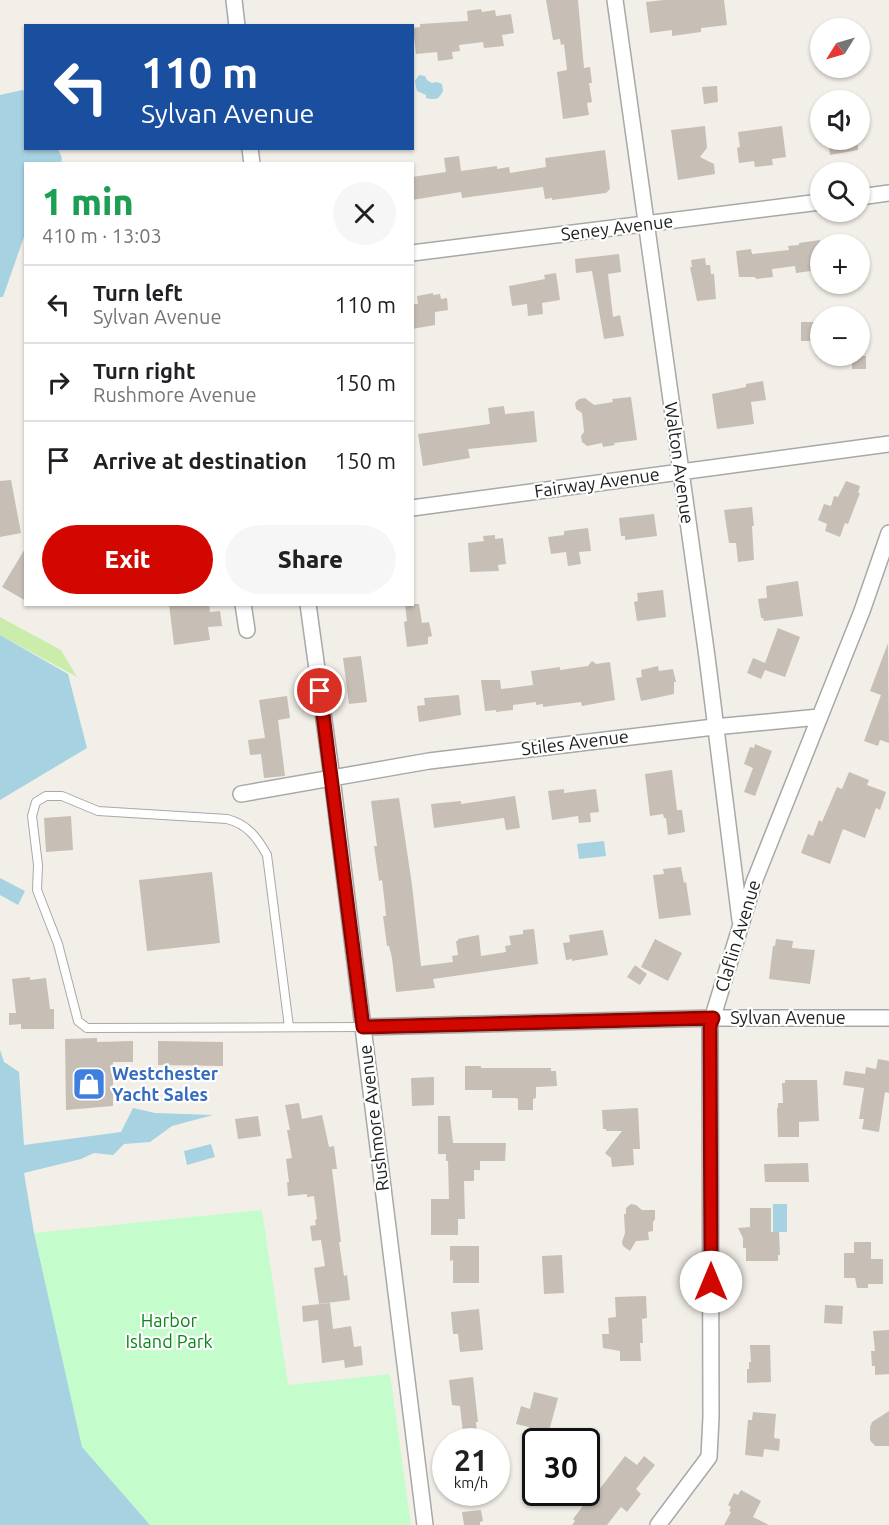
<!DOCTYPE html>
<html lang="en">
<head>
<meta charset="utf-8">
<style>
	:root { --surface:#fff; --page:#f6f6f6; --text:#202124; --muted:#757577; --line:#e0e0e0; --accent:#d20700 }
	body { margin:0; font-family:Ubuntu,sans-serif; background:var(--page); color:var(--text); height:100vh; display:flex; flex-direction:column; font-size:22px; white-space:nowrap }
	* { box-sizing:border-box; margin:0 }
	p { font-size:20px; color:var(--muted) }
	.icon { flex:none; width:33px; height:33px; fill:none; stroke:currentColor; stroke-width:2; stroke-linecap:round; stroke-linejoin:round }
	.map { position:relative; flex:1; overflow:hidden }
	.drawer { position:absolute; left:24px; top:162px; width:390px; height:444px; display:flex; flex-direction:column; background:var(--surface); border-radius:0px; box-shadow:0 2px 4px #0004 }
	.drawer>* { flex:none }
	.top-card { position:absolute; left:24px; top:24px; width:390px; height:126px; border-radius:0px; box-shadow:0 2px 4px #0004; background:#1a4fa0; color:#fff; overflow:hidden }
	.needle { width:39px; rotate:233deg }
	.fabs { position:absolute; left:810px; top:18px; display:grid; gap:12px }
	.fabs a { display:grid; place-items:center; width:60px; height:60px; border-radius:50%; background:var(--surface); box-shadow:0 2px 4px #0004; font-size:30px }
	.speed { position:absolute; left:432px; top:1428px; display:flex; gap:12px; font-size:30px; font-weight:700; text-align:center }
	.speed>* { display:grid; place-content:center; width:78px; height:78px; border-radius:50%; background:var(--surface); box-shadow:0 2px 4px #0004; line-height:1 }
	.speed small { font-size:15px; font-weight:400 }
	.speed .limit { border:3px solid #111; border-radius:9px; background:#fff; color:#111 }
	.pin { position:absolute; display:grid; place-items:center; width:51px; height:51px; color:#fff; margin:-26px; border:3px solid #fff; border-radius:50%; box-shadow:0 2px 6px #0007 }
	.me { position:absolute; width:66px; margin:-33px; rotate:0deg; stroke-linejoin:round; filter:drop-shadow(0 0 4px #0008) }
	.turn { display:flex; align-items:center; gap:21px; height:126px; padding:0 18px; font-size:27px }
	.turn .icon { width:78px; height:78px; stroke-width:2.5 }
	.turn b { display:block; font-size:42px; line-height:51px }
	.round { display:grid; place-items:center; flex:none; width:63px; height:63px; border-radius:32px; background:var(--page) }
	.headline { display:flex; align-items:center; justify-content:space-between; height:102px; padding:0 18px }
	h1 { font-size:36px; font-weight:800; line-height:45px; color:#1e9e55 }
	.cta { display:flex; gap:12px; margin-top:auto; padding:12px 18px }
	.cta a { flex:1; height:69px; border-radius:36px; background:var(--accent); color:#fff; font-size:24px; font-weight:800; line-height:69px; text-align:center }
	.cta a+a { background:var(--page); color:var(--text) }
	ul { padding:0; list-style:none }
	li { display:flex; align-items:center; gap:18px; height:78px; padding:0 18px; border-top:2px solid var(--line) }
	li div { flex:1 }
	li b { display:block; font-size:22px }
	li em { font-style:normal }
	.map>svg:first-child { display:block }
	.grass { fill:#caedac }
	.park { fill:#c5fccb }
	.water { fill:#a7d2e1 }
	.building { fill:#c7beb6 }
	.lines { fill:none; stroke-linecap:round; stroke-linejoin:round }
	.service-casing { stroke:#a8a8a8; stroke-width:10 }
	.minor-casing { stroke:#a8a8a8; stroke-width:18 }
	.service { stroke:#fff; stroke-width:8 }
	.minor { stroke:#fff; stroke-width:15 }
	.route-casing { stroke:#880500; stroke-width:15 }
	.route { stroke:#d20700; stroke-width:10 }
	.labels { text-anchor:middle; stroke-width:4.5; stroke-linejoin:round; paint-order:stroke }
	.street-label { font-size:18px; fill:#212121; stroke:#fff }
	.shop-label { font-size:18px; font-weight:bold; fill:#366cbe; stroke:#fff; text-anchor:start }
	.park-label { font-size:18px; fill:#078716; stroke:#fff }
</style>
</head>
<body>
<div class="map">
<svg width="889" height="1525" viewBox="0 0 889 1525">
	<rect width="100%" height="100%" fill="#f2efe8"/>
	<!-- grass -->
	<path class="grass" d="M0 617 61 650 77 677 0 635Z"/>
	<!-- park -->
	<path class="park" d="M262 1210 288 1385 390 1374 411 1525H150L82 1447 34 1233Z"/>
	<!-- water -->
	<path class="water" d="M419 75 425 76 427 80 432 83 437 82 442 84 443 91C439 100 435 100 426 98V95L417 91 415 81Z
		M22 90 25 91 26 148 58 149 62 158 61 163 26 164 25 234 3 297H0V95Z
		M0 635 68 674 87 748 0 800Z
		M604 841 606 856 579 859 577 844Z
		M0 878 25 891 18 905 0 895Z
		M0 1050 4 1062 19 1072 24 1145 121 1132 133 1108 155 1113 213 1115 172 1126 150 1142 124 1144 113 1155 94 1153 81 1159 24 1173 34 1233 82 1447 150 1525H0Z
		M211 1144 215 1157 187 1165 184 1151Z
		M773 1204H787V1232H773Z"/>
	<!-- building -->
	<path class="building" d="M546 0H578L584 68 590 67 592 83H589L592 102 587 103 589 115 563 119 557 72 567 70 564 44 561 45 560 39 553 40Z
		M664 0H724L727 25 701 28V32L672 36V30L650 33 646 2Z
		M481 9 482 12 495 10 496 16 511 14 514 33 502 35 504 46 484 48 483 42 459 45 460 51 452 52 453 59 438 61 437 52 416 54 413 28 420 27V24L468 21 467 11Z
		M717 86 718 102 704 104 702 87Z
		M705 126 707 148 700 157 714 164 715 174 678 180 671 130Z
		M782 126 786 157 772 159 773 165 755 167 754 161 739 163 737 148 740 147 738 132Z
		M828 140H857L858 150 830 155Z
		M605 150 610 189 606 193 552 200V198L545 199 543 187 462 198 461 192 412 200V177L446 172 444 158 459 156 461 171 497 166V169L509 167 510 173 546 167 545 158Z
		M820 240V266L817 267 818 270 796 273 795 266 772 269 773 277 756 279 755 277H739L736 251 751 249 752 254 789 250 788 246 799 245V243Z
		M619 254 621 272 608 274 613 317 620 315 624 336 604 339 592 271 576 273 575 259Z
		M705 258 706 265H710L711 274H714L716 299 697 301 690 267H692L691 260Z
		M556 273 560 300 542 303 543 314 528 316 527 304 512 306 509 286 545 279 544 275Z
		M433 293V295L440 294 441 299 447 298 448 310 435 312V325L412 329V304H418L417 296Z
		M801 322H820V341H801Z
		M852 356H866V369H852Z
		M763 381 766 400 751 402 754 424 717 429 712 394 746 387V384Z
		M631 397 637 440 614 443 615 445 603 447 602 443 587 446 582 442 581 436 584 432 582 413 576 409 575 403 579 399 585 398 594 405 613 402 612 399Z
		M504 406 505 414 534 411 537 442 468 449 470 458 423 466 418 434 490 424 488 408Z
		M11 480 21 533 0 537V481Z
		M846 481 860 486 858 493H860L848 524 845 523 840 537 825 531 827 524 818 520 824 504 831 506 834 496 838 497Z
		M752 507 754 526H752L754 560 738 562 736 543H729L724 510Z
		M654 514 657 536 625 540V536H621L619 518Z
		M588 528 591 551 579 552 581 564 568 566 566 552 551 554 548 537 564 535V531Z
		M495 535V539L503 538 506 564 498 565 499 571 470 572 468 543 484 541 483 536Z
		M26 547V601L2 587Z
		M798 581 803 616 764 621 763 618H761L758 599 767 598 766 586Z
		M663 590 666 617 637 621 634 602 638 601 637 593Z
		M169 604H209L210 612 220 611 222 626 208 627 210 640 174 645Z
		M405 604H419L422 623 429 622 432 636 428 637V644L407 647 404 622 407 621Z
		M778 628 800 637 785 677 765 670 761 679 747 673 753 658 765 663Z
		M888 643 889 743 880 740 878 746 864 741 881 695 870 691Z
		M361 656 367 702 349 704 343 658Z
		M592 661 596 664 610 662 615 700 582 706 581 702 543 707V704L536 705V702L513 705V710L496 712V710L485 711 481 680H500L501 689 533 685 531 671 560 667V670L588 666Z
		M658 666 659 671 673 669 676 682H674V694L641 701 636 678 642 677 641 670Z
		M459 695 461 715 419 722 417 706 425 705 424 698Z
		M287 696 290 718 278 720 285 776 264 778 261 754 250 755 248 740 265 738 259 700Z
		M755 744 772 751 755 796 744 792 753 768 744 764 750 747 754 748Z
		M672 770 677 810H682L685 832 668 835 666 818H664L663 814 650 816 645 774Z
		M849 772 869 780 867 785 886 792 880 810 876 808 865 838 843 829 830 864 801 853 808 834 813 836 819 820 822 822 837 787 842 789Z
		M564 789V793L596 789 599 812 590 813 591 822 579 823 578 816 552 820 548 791Z
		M515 796 520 828 506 830 504 818 434 828 431 804 461 801V804Z
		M399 798 412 885 421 966 453 962 452 956 458 955 456 941H458V939L479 935 481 956 506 952 505 946 511 945 509 936 523 934V930L534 929 538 964 433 979 435 988 396 992 392 958 389 946H387L383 916H386L385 905 382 880 379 881 374 846H377L371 801Z
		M71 816 73 850 46 852 44 818Z
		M681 867 684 883 686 882 691 915 659 919 653 875 664 874 663 869Z
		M212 872 220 943 147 951 139 880Z
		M603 930 608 955 572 961V959L566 960 563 943 570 942 569 935Z
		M655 939 682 953 668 981 641 967Z
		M776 939 793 941 792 948 815 950 810 984 769 979 773 946H775Z
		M635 965 647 974 640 985 627 977Z
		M30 977V980L46 978 50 1009H54V1029H21V1024L9 1025V1013H16L12 979Z
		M97 1038V1042L133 1041V1062H113V1106L66 1110 65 1039Z
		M158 1041 223 1042V1066L158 1065Z
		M878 1059 889 1061V1093L885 1092 879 1132 862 1129 864 1119H859L864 1088 843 1085 845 1071 865 1074 866 1067 876 1069Z
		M465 1066H481V1068H551V1071H556L557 1086 536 1087V1098L533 1099V1110H518V1099L516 1098H492V1090H465Z
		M434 1077V1105L412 1106 411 1078Z
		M785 1080H817L819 1121 799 1122V1137H778L777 1108H778V1103H783L782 1083H785Z
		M299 1103 302 1119 322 1115 329 1147 334 1146 337 1169H332L341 1242H339L344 1276 347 1275 350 1300 319 1304 314 1268 325 1266 321 1240 312 1241 310 1226 316 1225 315 1220 317 1219 314 1196 307 1197V1194L288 1196 287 1182H289L286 1159 292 1158 287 1130H290L285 1105Z
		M638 1108 640 1149H633L634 1165 612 1167 611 1158 605 1153 622 1131H606V1129H603L602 1110Z
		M258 1116 261 1136 238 1139 235 1119Z
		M438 1116H450L453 1143H506L505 1161H480V1170H474V1181H464L465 1219H458V1235H431V1199H449L448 1161H446V1154H438Z
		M808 1163 809 1182H765L764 1164Z
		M631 1204 636 1205 642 1210H655V1219L653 1222V1231L648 1232 649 1240 636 1241 630 1251 623 1246 622 1242 625 1233 624 1214H626V1208Z
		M750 1208H771V1232H779L780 1255H778V1261H746V1248H743V1238L738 1228 750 1227Z
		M854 1242H871V1259H883V1284H868V1288H857L855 1278H844V1253H854Z
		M450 1246H479V1283H453V1260L450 1261Z
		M562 1255 564 1293 544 1294 542 1256Z
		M646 1296 647 1318 642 1319 643 1343H640L641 1361H620V1351L603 1348 602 1334H609L608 1318 616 1317 615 1297Z
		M330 1303 333 1329 351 1326 354 1347 361 1346 363 1365 345 1368 344 1360 322 1363 318 1320 303 1322 302 1306Z
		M825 1305 843 1306 842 1324 824 1323Z
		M479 1309 483 1350 460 1352 458 1334H453L451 1312Z
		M889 1330V1374L875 1375V1366H872L871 1351H875L873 1331Z
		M750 1345H770L771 1382 747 1383V1369H749V1362H751Z
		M473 1377 478 1422H476L478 1442H464L460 1406 452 1405 449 1380Z
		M534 1392 558 1398 546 1442H525L529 1427 516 1424 521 1406 530 1409Z
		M889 1411V1446H875L870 1440V1427L872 1422Z
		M753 1412 776 1414 774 1438 780 1439 779 1451 764 1449 763 1457 745 1455 748 1420H752Z
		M625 1456 637 1465 644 1456 655 1465 636 1489 641 1494 627 1512 621 1507 607 1525H572L575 1521 573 1519 586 1502 588 1504Z
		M741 1490 761 1501 753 1517 769 1525H724L731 1512 729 1511 731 1507 728 1505 734 1493 738 1495Z
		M481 1510 483 1521 480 1522V1525H464L462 1512Z"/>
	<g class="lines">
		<!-- service casing -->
		<g class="service-casing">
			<path id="service" d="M289 1027 267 855C257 837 247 824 227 819L98 811 62 796H46L36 802 32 816 38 865 37 890 58 944 78 1021 87 1028 363 1027"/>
		</g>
		<!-- minor casing -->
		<g class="minor-casing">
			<path id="minor" d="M234 0 237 26
				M615 0 707 657 740 920
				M250 148 252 164
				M860 197 889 193
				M412 253 820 202
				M412 508 889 444
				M243 604 247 630
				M308 604 332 778 425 1525
				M241 794 429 761 714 727 819 717
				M363 1027 713 1018H889
				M658 1525 709 1457 711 1417 710 1026 754 882 862 611 889 533"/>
		</g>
		<!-- service -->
		<use href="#service" class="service"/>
		<!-- minor -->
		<use href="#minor" class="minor"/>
	</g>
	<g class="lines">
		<!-- route casing -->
		<g class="route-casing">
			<path id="route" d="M320 691 363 1027 713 1018 710 1026 711 1282"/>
		</g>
		<!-- route -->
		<use href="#route" class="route"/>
	</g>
	<!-- icons -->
	<defs>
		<g id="shop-square" transform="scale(1.725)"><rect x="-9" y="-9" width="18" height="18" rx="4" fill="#3f7fe0" stroke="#fff"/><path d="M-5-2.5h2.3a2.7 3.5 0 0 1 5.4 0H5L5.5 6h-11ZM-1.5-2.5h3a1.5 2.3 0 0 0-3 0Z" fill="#fff"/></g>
	</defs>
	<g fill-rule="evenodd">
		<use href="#shop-square" x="89" y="1084"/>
	</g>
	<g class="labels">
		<!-- street labels -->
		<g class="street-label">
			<text transform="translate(617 228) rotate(-7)" y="6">Seney Avenue</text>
			<text transform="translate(679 463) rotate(82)" y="6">Walton Avenue</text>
			<text transform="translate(597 483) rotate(-8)" y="6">Fairway Avenue</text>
			<text transform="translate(575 743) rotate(-7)" y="6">Stiles Avenue</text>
			<text transform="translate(738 936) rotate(-73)" y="6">Claflin Avenue</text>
			<text x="788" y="1024">Sylvan Avenue</text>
			<text transform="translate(374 1118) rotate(-97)" y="6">Rushmore Avenue</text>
		</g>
		<!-- shop labels -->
		<g class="shop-label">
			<text x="112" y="1080">Westchester<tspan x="112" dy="21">Yacht Sales</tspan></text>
		</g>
		<!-- park labels -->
		<g class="park-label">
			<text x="169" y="1327">Harbor<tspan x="169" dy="21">Island Park</tspan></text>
		</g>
	</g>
</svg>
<div class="fabs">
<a><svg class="needle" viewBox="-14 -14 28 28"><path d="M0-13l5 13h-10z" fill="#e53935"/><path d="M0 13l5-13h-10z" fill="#757577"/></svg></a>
<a><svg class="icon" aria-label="sound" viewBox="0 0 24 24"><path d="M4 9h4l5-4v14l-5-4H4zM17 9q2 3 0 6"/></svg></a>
<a><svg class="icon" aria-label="search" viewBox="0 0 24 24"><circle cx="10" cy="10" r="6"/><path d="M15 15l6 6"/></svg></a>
<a>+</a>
<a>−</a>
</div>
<div class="speed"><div>21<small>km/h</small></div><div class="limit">30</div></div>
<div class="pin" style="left:320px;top:691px;background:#d93025"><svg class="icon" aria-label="arrive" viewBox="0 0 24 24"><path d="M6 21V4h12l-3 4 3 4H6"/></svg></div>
<svg class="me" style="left:711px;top:1282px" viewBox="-20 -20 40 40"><circle r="19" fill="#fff"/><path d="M0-13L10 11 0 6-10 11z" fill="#d20700"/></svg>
<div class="top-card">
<div class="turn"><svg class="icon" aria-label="left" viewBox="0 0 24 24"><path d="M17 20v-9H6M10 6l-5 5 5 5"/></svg><div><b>110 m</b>Sylvan Avenue</div></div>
</div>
<section class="drawer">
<div class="headline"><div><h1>1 min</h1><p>410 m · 13:03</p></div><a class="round"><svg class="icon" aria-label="close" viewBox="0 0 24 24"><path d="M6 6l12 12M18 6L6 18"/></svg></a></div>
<ul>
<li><svg class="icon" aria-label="left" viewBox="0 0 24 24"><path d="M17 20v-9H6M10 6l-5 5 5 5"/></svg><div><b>Turn left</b><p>Sylvan Avenue</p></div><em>110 m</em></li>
<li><svg class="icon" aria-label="right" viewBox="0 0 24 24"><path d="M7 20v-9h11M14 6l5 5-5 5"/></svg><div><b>Turn right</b><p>Rushmore Avenue</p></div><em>150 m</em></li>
<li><svg class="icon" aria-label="arrive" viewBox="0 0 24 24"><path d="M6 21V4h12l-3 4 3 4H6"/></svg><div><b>Arrive at destination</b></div><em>150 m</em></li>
</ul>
<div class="cta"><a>Exit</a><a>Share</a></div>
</section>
</div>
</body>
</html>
